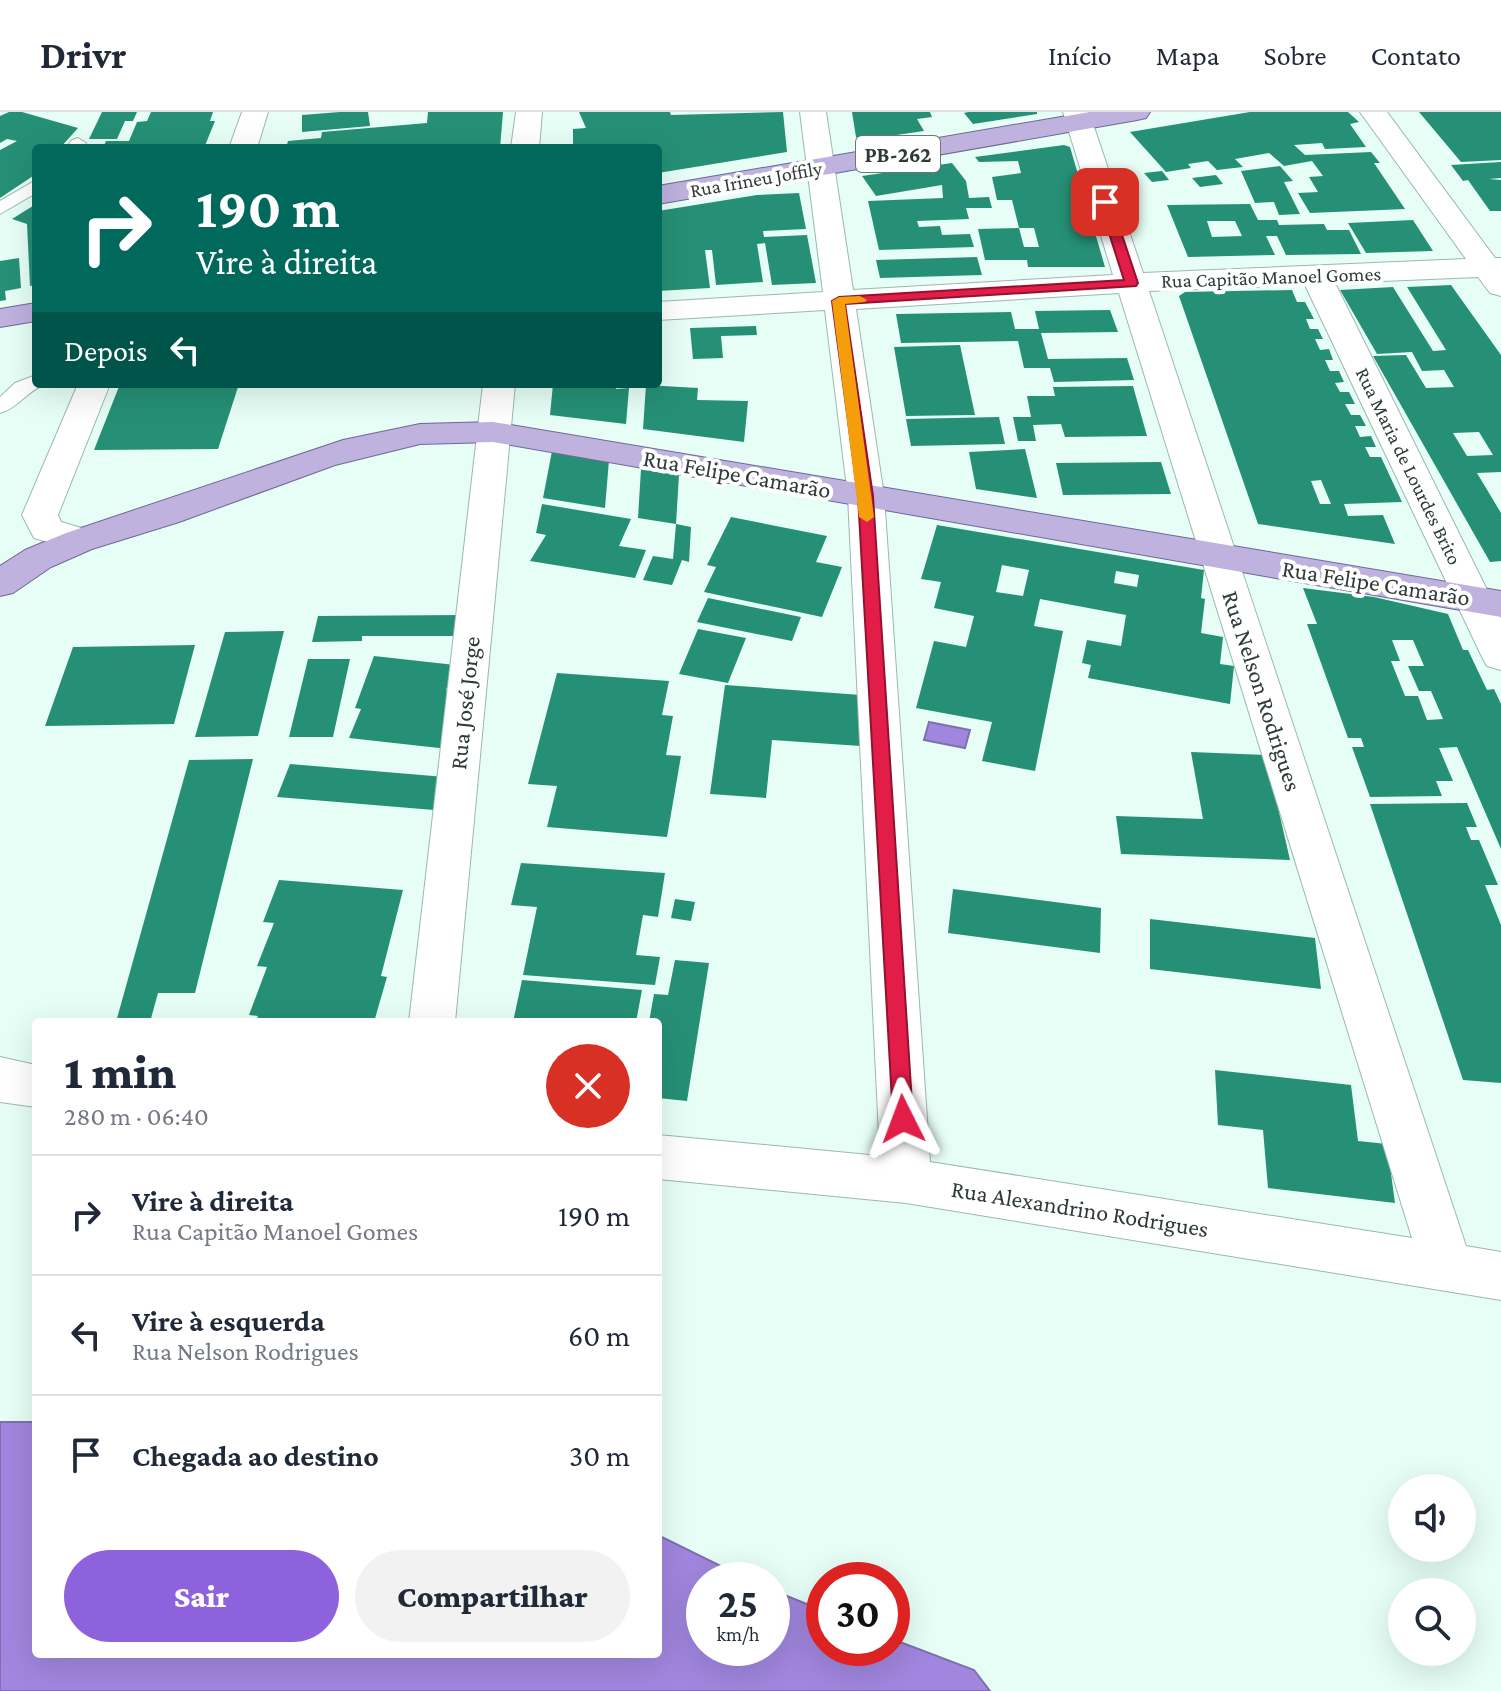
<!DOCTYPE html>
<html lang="pt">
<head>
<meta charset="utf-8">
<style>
	:root { --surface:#fff; --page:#f2f2f3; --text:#1f2937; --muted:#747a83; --line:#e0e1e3; --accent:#8d62dc }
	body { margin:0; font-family:"Crimson Pro",serif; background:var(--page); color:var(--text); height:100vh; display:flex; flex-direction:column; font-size:30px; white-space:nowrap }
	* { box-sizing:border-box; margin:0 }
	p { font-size:26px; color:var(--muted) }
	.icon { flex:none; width:44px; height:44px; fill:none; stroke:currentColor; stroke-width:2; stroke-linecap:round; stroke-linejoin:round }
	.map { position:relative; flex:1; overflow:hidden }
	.sheet { position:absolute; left:32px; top:906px; width:630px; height:640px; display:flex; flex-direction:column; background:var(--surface); border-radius:8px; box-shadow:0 8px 32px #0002 }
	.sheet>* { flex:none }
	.hud { position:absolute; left:32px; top:32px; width:630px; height:244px; border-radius:8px; box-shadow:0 8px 32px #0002; background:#00695c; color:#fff; overflow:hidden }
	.controls { position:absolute; left:1388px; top:1362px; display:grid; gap:16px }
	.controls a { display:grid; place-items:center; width:88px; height:88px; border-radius:50%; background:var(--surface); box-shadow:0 8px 32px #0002; font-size:40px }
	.speed { position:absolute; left:686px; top:1450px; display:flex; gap:16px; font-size:40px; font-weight:700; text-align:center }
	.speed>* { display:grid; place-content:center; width:104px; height:104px; border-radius:50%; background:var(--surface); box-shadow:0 8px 32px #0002; line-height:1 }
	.speed small { font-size:20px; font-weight:400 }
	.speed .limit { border:12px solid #d22; background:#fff; color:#111 }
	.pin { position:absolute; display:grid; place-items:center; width:68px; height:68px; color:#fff; margin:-34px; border-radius:16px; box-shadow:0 4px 12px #0006 }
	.me { position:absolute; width:88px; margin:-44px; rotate:357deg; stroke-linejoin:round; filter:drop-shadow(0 0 6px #0008) }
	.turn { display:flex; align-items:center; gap:28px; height:168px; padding:0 32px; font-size:36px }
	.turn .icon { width:104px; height:104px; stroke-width:2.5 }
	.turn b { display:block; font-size:56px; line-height:68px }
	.then { display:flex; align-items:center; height:76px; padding:0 32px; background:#0003; gap:16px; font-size:30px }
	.round { display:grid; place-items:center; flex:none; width:84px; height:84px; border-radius:42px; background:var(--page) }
	.summary { display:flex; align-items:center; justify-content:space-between; height:136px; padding:0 32px }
	h1 { font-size:48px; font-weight:800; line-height:60px }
	.cta { display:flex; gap:16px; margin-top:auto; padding:16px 32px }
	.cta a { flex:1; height:92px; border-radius:48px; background:var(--accent); color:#fff; font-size:32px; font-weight:800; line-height:92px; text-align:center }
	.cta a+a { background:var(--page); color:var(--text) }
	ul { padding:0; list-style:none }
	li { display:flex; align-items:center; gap:24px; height:120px; padding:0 32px; border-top:2px solid var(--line) }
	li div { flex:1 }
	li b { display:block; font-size:30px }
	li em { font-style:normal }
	header { display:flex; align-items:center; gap:48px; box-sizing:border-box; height:112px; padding:0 40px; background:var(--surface); border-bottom:2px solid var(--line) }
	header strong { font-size:38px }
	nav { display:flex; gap:44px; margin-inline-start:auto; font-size:28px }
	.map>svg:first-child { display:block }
	.water { fill:#a086de; stroke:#7e70ac; stroke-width:2 }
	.building { fill:#259075; fill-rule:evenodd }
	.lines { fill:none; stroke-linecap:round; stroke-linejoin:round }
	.service-casing { stroke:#9bb8ae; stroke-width:2 }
	.minor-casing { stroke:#9bb8ae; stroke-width:2 }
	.tertiary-casing { stroke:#9bb8ae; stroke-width:2 }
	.primary-casing { stroke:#716797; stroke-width:2 }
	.service { fill:#fff; fill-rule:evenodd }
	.minor { fill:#fff; fill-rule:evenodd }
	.tertiary { fill:#fff; fill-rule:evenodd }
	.primary { fill:#bfb2df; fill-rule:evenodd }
	.route { fill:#e11d48; stroke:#92132f; stroke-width:2 }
	.slow { fill:#f59e0b }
	.labels { text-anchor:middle; stroke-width:8; stroke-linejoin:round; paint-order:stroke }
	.far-street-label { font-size:20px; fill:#2f3b37; stroke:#fff }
	.shield { fill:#fff; stroke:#6d7673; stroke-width:2 }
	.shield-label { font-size:22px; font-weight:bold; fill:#2f3b37 }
	.street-label { font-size:24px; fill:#2f3b37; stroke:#fff }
</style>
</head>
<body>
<header>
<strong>Drivr</strong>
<nav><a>Início</a><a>Mapa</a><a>Sobre</a><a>Contato</a></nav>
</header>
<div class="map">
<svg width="1501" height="1579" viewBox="0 0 1501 1579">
	<rect width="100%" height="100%" fill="#e6fef6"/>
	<!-- water -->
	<path class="water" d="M929 610 970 618 965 636 924 628Z
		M0 1310H36V1542H658V1423L749 1468H704V1536H772V1478L824 1499V1536H892V1527L974 1558 990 1579H0Z"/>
	<!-- building -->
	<path class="building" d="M9 0H22L78 16 60 36H36V62L0 86V38L17 29 7 27 0 31V4Z
		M102 0H137L133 9H125L117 27H89Z
		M151 0H213L210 9H215L204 36H103L106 29H129L137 10 147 9Z
		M340 0H368L370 14 302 20V3Z
		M428 0H503L500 36H286L288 29 321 26 322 20 427 11Z
		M579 0H670L671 3 783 0 787 40 658 61V36H573V17L586 16Z
		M852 0H930L932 5 917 7 924 19 862 28 856 25Z
		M968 0H1037V2L973 12 964 1Z
		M1250 0H1348L1359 10 1350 12 1366 35 1325 37 1322 31 1294 33 1305 43 1371 40 1380 51H1374L1405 97 1310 101 1298 81 1318 80 1309 65 1323 64 1312 49 1284 54 1269 41 1235 47 1243 55 1217 58 1208 49 1188 52 1191 56 1166 60 1130 20Z
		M1419 0H1501V48L1461 50Z
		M1064 33 1070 35 1105 155H1028L1027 148H985L978 117 1019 116 1024 135H1039L1034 116H1019L1012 88H997L992 65 1021 61 1018 49 979 50 975 45Z
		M1501 50V66L1489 67 1501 68V99H1490L1468 68 1463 69 1451 53Z
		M952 51 966 69 969 86 989 85 992 96H966L969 107 917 109 919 115 940 114 942 123 970 122 974 135 879 138 868 89 943 86 942 73 876 84 862 64Z
		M1280 54 1293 69 1284 70 1300 102 1279 103 1274 90 1255 91 1241 59Z
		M1162 59 1169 68 1152 70 1144 61Z
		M1216 63 1223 72 1200 75 1192 66Z
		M799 81 806 117 763 119 764 125 807 123 816 171 772 173 765 131 757 132 763 170 716 173 712 138H705L710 176 658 179V99L757 83Z
		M36 92V173L30 174 27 112 12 107Z
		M1250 92 1258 108H1277L1279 113 1324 112 1327 118H1349L1361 142 1286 143 1277 124H1266L1275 143 1188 145 1167 93ZM1207 109H1235L1242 124 1212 125Z
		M1413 108 1433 139 1366 141 1348 111Z
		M977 145 982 163 880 166 876 148Z
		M19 146 21 176 5 179 6 188 0 189V149Z
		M1451 173 1501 243V360L1477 361 1501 401V449L1490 450 1373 244 1406 243 1426 276 1454 275 1444 258 1422 259 1412 240 1377 242 1340 178 1393 175 1433 239 1446 238 1407 175ZM1479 320 1493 343 1467 344 1453 321Z
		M1292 178 1297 190H1305L1314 207H1306L1310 217H1318L1323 227H1315L1320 238 1329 237 1333 248H1325L1330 259H1339L1344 270 1335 271 1340 280H1349L1355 292H1345L1351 303H1360L1366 314H1355L1360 325 1371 324 1376 335H1365L1370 345H1381L1402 390 1344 392 1348 404 1383 403 1395 432 1258 412 1179 184 1185 180ZM1321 368 1331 392H1320L1311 369Z
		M1110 198 1118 220 1041 221 1048 247 1127 246 1134 268 1054 270 1050 256H1024L1018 229 901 231 896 202 1011 200 1015 217H1039L1035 199Z
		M756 214 757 223 721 224 723 246 693 247 690 216Z
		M960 233 975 303 906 304 894 235Z
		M120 272H239L218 337 94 338Z
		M553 272H616V277L629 276 626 312 550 303Z
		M646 273 698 276 697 288 748 289 744 330 643 317Z
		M1133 274 1147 324 1065 325 1061 312 1033 313 1036 329H1018L1013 305H1031L1027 284H1055L1053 275Z
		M999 305 1005 332 911 334 906 307Z
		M1025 337 1037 386 976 377 969 340Z
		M552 339 609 348 605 396 543 386Z
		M1161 350 1171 382 1063 383 1056 351Z
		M641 357 679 363 676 412 638 406Z
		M542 392 631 407 619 434 646 438 635 466 530 449 546 423 536 421Z
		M731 405 827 424 816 450 842 455 822 505 704 480 716 455 707 453Z
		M676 412 691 415 689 450 682 448 672 473 643 468 653 444 673 447Z
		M937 413 1204 458 1201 486 1205 487 1201 521 1223 525 1220 552 1234 554 1230 592 1088 566 1091 553 1082 551 1087 528 1121 534 1126 503 1040 487 1034 514 1063 519 1035 659 982 649 992 610 916 596 934 529 966 535 974 504 934 496 941 470 921 467ZM1002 453 1029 458 1023 484 996 480ZM1116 459 1139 463 1137 475 1114 471Z
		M1303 476 1374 485 1448 502 1463 538H1468L1487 578 1494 577 1501 592V737L1457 635 1439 636 1453 669H1436L1442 684 1370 685 1352 635H1364L1361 626H1348L1307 512H1317ZM1392 528H1413L1424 554H1408L1419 579H1431L1443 607 1427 608 1418 584H1405L1391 549H1400Z
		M708 486 801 505 792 529 697 510Z
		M464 503 461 524H362V529L312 530 318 504Z
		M698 517 746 526 728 571 679 562Z
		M284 519 258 624 195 625 225 520Z
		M195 533 174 612 45 614 73 535Z
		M374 544 455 553 446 578 457 579 448 637 349 626 361 597 355 596Z
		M308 547H350L333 625H289Z
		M557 561 669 569 662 603 673 604 666 643 681 644 667 725 547 715 557 674 528 672Z
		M725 573 861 583V634L772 628 766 686 710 682Z
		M1191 640 1266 643 1290 748 1121 742 1116 704 1203 707Z
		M253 647 195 881H158L150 910H116L189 648Z
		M290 652 445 665 434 698 277 685Z
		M1467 691 1477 715H1466L1471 728H1479L1498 773H1485L1501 813V971L1463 968 1370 692Z
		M521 751 665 761 658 805 643 803 636 843 660 845 655 873 523 863 537 795 511 793Z
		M279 768 403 778 381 864 387 865 374 910H256L258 904 249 903 267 855 257 854 274 811 263 810Z
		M953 777 1101 796 1100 841 948 821Z
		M675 787 695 790 691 809 671 806Z
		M1150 807 1315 826 1321 877 1150 857Z
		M675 848 709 851 687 989 658 986V910H649L654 882 668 883Z
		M522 868 642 878 636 910H513Z
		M1215 958 1351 973 1358 1029 1387 1032 1395 1091 1268 1076 1263 1018 1218 1013Z"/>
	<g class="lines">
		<!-- service casing -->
		<g class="service-casing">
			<path id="service" d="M78 26 86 31 82 36H66L72 28Z
				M36 68V81L0 102V89Z
				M36 263V272L43 273C27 280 16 297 0 301V285L15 271Z"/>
		</g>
		<!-- minor casing -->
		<g class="minor-casing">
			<path id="minor" d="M516 0H542L539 36H511Z
				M800 0H826L853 178 1113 163 1063 0H1089L1143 161 1466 147 1360 0H1387L1495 146H1501V184L1490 181 1478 165 1335 171 1501 506V558L1487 554 1482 545 1305 173 1149 179 1466 1134 1501 1140V1188L906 1091 658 1067V1023L880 1044 848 384 825 198 658 208V190L823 180ZM1119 181 1412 1126 930 1050 884 384 856 197Z
				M483 272H515L455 910H409Z
				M0 945 36 953V995L0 990Z"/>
		</g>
		<!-- tertiary casing -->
		<g class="tertiary-casing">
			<path id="tertiary" d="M242 0H268L257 36H229Z
				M78 272H110L58 403 61 410 92 419 97 427 92 435 79 439 34 426 22 403Z"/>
		</g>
		<!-- primary casing -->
		<g class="primary-casing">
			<path id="primary" d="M1090 0H1150L1146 6 1137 8 658 92V74Z
				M36 191V209L0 215V197Z
				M493 310 1501 479V505L493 330 420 332 335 353 179 410 92 437 51 455 13 481 0 484V454L25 438 66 421 343 328 420 312Z"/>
		</g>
		<!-- service -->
		<use href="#service" class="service"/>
		<!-- minor -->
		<use href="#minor" class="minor"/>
		<!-- tertiary -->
		<use href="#tertiary" class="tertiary"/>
		<!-- primary -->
		<use href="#primary" class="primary"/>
	</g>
	<!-- route -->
	<path class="route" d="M1105 87 1111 90 1138 171 1136 174 845 192 873 384 913 1007 910 1013 903 1016 895 1013 893 1007 858 384 832 189 839 185 1124 168 1099 90Z"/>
	<!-- slow -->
	<path class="slow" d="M860 184 867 188 865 190 845 192 874 405 867 410 859 405 832 189 839 185Z"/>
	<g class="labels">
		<!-- far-street labels -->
		<g class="far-street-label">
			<text transform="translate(756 67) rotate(-10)" y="7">Rua Irineu Joffily</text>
			<text transform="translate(1271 165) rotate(-2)" y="7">Rua Capitão Manoel Gomes</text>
			<text transform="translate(1409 354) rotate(64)" y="7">Rua Maria de Lourdes Brito</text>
		</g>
		<!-- shield labels -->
		<rect class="shield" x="856" y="24" width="84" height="36" rx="6"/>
		<g class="shield-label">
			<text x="898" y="50">PB-262</text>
		</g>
		<!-- street labels -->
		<g class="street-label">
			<text transform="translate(737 362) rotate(10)" y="8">Rua Felipe Camarão</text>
			<text transform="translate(1376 471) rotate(9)" y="8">Rua Felipe Camarão</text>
			<text transform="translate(1262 579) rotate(72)" y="8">Rua Nelson Rodrigues</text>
			<text transform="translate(465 591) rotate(-84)" y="8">Rua José Jorge</text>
			<text transform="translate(1080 1097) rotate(9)" y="8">Rua Alexandrino Rodrigues</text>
		</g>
	</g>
</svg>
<div class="controls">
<a><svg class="icon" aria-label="sound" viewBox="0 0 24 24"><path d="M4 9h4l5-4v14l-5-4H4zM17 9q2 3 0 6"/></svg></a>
<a><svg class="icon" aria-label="search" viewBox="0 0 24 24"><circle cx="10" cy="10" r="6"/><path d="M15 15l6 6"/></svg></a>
</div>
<div class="speed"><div>25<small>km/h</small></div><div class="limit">30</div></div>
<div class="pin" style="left:1105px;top:90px;background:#d93025"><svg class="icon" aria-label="arrive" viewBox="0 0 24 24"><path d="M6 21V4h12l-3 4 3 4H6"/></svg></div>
<svg class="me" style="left:903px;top:1007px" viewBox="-20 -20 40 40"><path d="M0-17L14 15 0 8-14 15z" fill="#e11d48" stroke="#fff" stroke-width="4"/></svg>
<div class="hud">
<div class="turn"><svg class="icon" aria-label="right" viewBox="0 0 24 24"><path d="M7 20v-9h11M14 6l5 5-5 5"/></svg><div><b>190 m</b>Vire à direita</div></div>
<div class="then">Depois<svg class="icon" aria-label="left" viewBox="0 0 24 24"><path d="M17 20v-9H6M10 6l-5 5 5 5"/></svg></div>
</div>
<section class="sheet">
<div class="summary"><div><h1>1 min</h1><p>280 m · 06:40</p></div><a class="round" style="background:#d93025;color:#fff"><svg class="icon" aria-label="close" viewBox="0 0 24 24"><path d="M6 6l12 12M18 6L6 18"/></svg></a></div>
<ul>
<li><svg class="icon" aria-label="right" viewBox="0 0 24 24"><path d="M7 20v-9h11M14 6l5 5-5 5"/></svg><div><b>Vire à direita</b><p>Rua Capitão Manoel Gomes</p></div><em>190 m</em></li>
<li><svg class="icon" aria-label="left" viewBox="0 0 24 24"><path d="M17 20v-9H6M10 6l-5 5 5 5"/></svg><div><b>Vire à esquerda</b><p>Rua Nelson Rodrigues</p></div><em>60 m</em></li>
<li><svg class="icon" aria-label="arrive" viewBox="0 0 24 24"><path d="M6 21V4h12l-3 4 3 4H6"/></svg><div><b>Chegada ao destino</b></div><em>30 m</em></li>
</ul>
<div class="cta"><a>Sair</a><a>Compartilhar</a></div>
</section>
</div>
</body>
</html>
